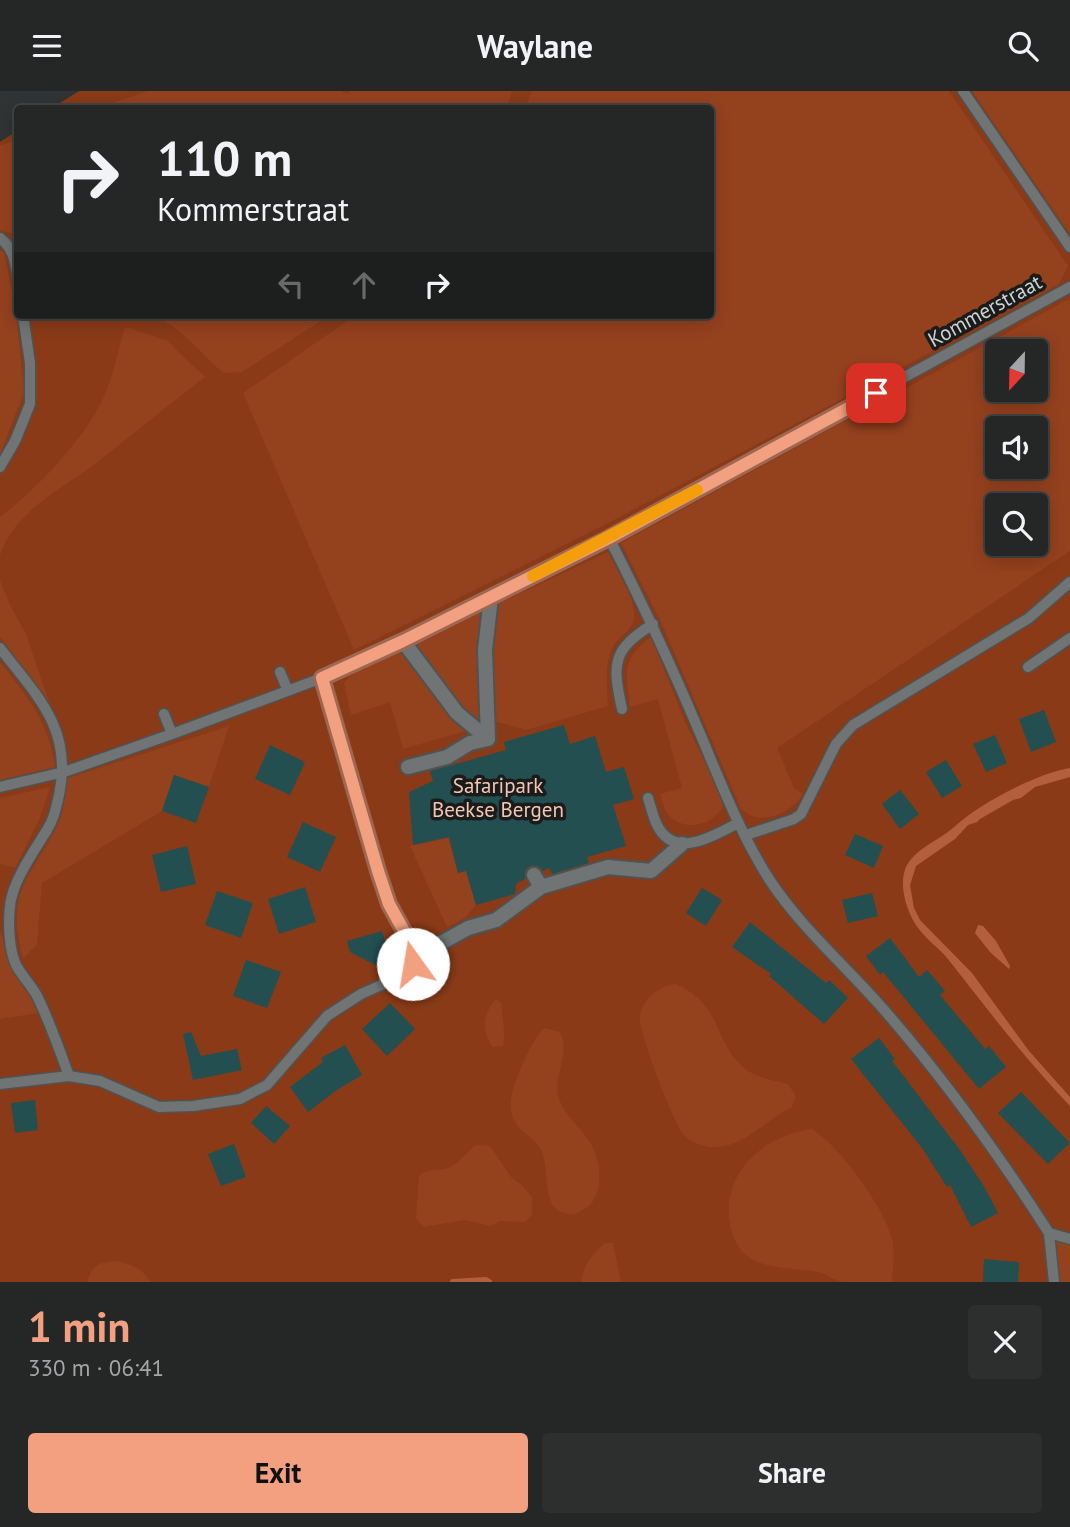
<!DOCTYPE html>
<html lang="en">
<head>
<meta charset="utf-8">
<style>
	:root { --surface:#252727; --page:#2d2f2f; --text:#f1f3f6; --muted:#a3a5a7; --line:#424444; --accent:#f2a080 }
	body { margin:0; font-family:"PT Sans",sans-serif; background:var(--page); color:var(--text); height:100vh; display:flex; flex-direction:column; font-size:26px; white-space:nowrap }
	* { box-sizing:border-box; margin:0 }
	p { font-size:23px; color:var(--muted) }
	.icon { flex:none; width:38px; height:38px; fill:none; stroke:currentColor; stroke-width:2; stroke-linecap:round; stroke-linejoin:round }
	.map { position:relative; height:1191px; overflow:hidden }
	.panel { display:flex; flex-direction:column; background:var(--surface); flex:1 }
	.panel>* { flex:none }
	.top-card { position:absolute; left:14px; top:14px; width:700px; height:214px; border-radius:7px; box-shadow:0 4px 18px #0003,0 0 0 2px var(--line); background:#252727; color:var(--text); overflow:hidden }
	.needle { width:46px; rotate:202deg }
	.controls { position:absolute; left:985px; top:248px; display:grid; gap:14px }
	.controls a { display:grid; place-items:center; width:63px; height:63px; border-radius:7px; background:var(--surface); box-shadow:0 4px 18px #0003,0 0 0 2px var(--line); font-size:35px }
	.pin { position:absolute; display:grid; place-items:center; width:60px; height:60px; color:#fff; margin:-30px; border-radius:14px; box-shadow:0 4px 10px #0006 }
	.me { position:absolute; width:77px; margin:-38px; rotate:347deg; stroke-linejoin:round; filter:drop-shadow(0 0 5px #0008) }
	.turn { display:flex; align-items:center; gap:24px; height:147px; padding:0 28px; font-size:32px }
	.turn .icon { width:91px; height:91px; stroke-width:2.5 }
	.turn b { display:block; font-size:49px; line-height:60px }
	.lanes { display:flex; align-items:center; height:66px; padding:0 28px; background:#0003; justify-content:center; gap:35px; direction:ltr }
	.lanes .off { opacity:.35 }
	.round { display:grid; place-items:center; flex:none; width:74px; height:74px; border-radius:7px; background:var(--page) }
	.headline { display:flex; align-items:center; justify-content:space-between; height:119px; padding:0 28px }
	h1 { font-size:42px; font-weight:700; line-height:52px; color:var(--accent) }
	.primary-button { display:flex; gap:14px; margin-top:auto; padding:14px 28px }
	.primary-button a { flex:1; height:80px; border-radius:7px; background:var(--accent); color:#111; font-size:28px; font-weight:700; line-height:80px; text-align:center }
	.primary-button a+a { background:var(--page); color:var(--text) }
	header { display:flex; justify-content:space-between; align-items:center; height:91px; padding:0 28px; background:var(--surface); font-size:32px; font-weight:700 }
	.map>svg:first-child { display:block }
	.green { fill:#8a3a17; fill-rule:evenodd }
	.forest { fill:#94411e; fill-rule:evenodd }
	.water { fill:#b45f3c }
	.lines { fill:none; stroke-linecap:round; stroke-linejoin:round }
	.stream { stroke:#b45f3c; stroke-width:6 }
	.building { fill:#234f51 }
	.service-casing { stroke:#505353; stroke-width:13 }
	.pedestrian-casing { stroke:#505353; stroke-width:18 }
	.service { stroke:#707474; stroke-width:10 }
	.pedestrian { stroke:#707474; stroke-width:14 }
	.route-casing { stroke:#9d6853; stroke-width:18 }
	.route { stroke:#f2a080; stroke-width:12 }
	.slow { stroke:#f59e0b; stroke-width:12 }
	.labels { text-anchor:middle; stroke-width:7; stroke-linejoin:round; paint-order:stroke }
	.street-label { font-size:21px; fill:#cfd2d2; stroke:#1a1b1b }
	.park-label { font-size:21px; fill:#f5c6b3; stroke:#1a1b1b }
</style>
</head>
<body>
<header><svg class="icon" aria-label="menu" viewBox="0 0 24 24"><path d="M4 6h16M4 12h16M4 18h16"/></svg>Waylane<svg class="icon" aria-label="search" viewBox="0 0 24 24"><circle cx="10" cy="10" r="6"/><path d="M15 15l6 6"/></svg></header>
<div class="map">
<svg width="1070" height="1191" viewBox="0 0 1070 1191">
	<rect width="100%" height="100%" fill="#313434"/>
	<!-- green -->
	<path class="green" d="M79 0H1002L1070 86V1191H0V51L17 40 18 224H710V18L52 17ZM998 261H1036V299H998ZM998 338H1036V376H998ZM998 415H1036V453H998Z"/>
	<!-- forest -->
	<path class="forest" d="M147 0H341L348 3 349 0H512L507 18 100 17Z
		M532 0H949L1068 175 1059 193 614 429 354 559 243 302 356 224H710V18L525 17Z
		M972 0H1070V143Z
		M17 48H18L17 159 11 142 0 139V55Z
		M0 159 5 162 17 232 24 301 0 364Z
		M1067 209 1070 210V460L777 657 794 697 803 703C791 723 760 736 741 718L661 531 621 452ZM998 261H1036V299H998ZM998 338H1036V376H998ZM998 415H1036V453H998Z
		M149 224H330L242 281 224 282C197 261 183 234 149 224Z
		M125 236 166 249 205 286C169 314 134 342 99 370 63 398 16 418 0 464V426C37 398 91 342 107 298 115 278 119 256 125 236Z
		M608 461C616 478 637 510 634 528 632 540 619 545 614 554 604 572 607 595 608 615L526 639 497 631 403 658 390 611 351 624 344 592 353 581Z
		M0 489 10 514 26 543 49 611 0 546Z
		M651 546 686 633 720 700 723 716C712 734 685 742 669 724 664 719 663 711 660 703L682 697 658 608 630 616C626 582 621 568 651 546Z
		M0 571C29 609 47 626 55 676L0 689Z
		M229 635 209 696 174 684 162 720 42 792 37 854 23 867C5 799 29 790 57 735 64 722 65 702 68 687Z
		M50 696 40 727 15 777 0 773V707Z
		M448 747 458 782 466 780 476 814 465 827 447 836 410 755Z
		M0 839 10 870 39 922 0 928Z
		M675 893C723 913 712 948 743 976 755 987 773 989 788 993L796 1005 792 1016C768 1027 747 1054 717 1056 706 1057 691 1052 683 1043 674 1032 639 942 640 928 640 910 658 895 675 893Z
		M496 908 501 912C502 927 506 941 503 955L493 956C482 941 482 922 496 908Z
		M545 937 560 941C571 962 554 982 558 1004 563 1024 581 1036 591 1053 600 1068 603 1095 593 1110 589 1116 582 1119 576 1123 537 1125 552 1084 542 1061 536 1047 520 1042 514 1029 511 1023 510 1015 511 1008 513 992 532 946 545 937Z
		M812 1038C840 1055 883 1116 892 1147 895 1162 893 1177 892 1191 876 1191 859 1191 843 1191 835 1190 827 1183 818 1181 795 1176 766 1180 746 1164 735 1155 730 1139 729 1126 725 1077 767 1044 812 1038Z
		M476 1054 490 1055 511 1086 522 1094 532 1106V1124L525 1131 500 1130 491 1135 464 1129 424 1136 416 1127 419 1085C433 1075 437 1082 450 1076 459 1072 468 1060 476 1054Z
		M1054 1147 1070 1152V1191H1058Z
		M605 1152H613L621 1191H581C584 1173 592 1163 605 1152Z
		M115 1170C130 1172 143 1178 151 1191H87C92 1175 99 1171 115 1170Z"/>
	<!-- water -->
	<path class="water" d="M1070 677V686L1035 696 1021 707 1013 709 980 728 977 731 968 734 955 748 916 775 910 794 914 817 920 829 972 882 1029 960 1070 1006V1015C1026 969 987 918 948 868 939 857 927 849 918 837 908 823 900 800 904 782 909 760 937 751 953 737 979 713 1035 683 1070 677Z
		M978 834 983 835 996 850 1010 875 1009 878 990 861 975 842Z"/>
	<g class="lines">
		<!-- stream -->
		<path class="stream" d="M453 1191 486 1189 489 1191"/>
	</g>
	<!-- building -->
	<path class="building" d="M1044 619 1056 651 1031 661 1019 628Z
		M564 634 570 653 595 645 606 681 624 676 634 708 613 714 626 755 587 766 589 772 552 783 549 777 543 780 538 775H530L525 780V788L516 793 515 803 476 814 466 780 458 782 449 746 413 754 409 701 433 690 430 680 506 659 504 651Z
		M995 644 1007 672 986 681 973 653Z
		M270 654 305 671 290 704 255 688Z
		M946 669 962 695 942 707 926 681Z
		M174 684 209 696 196 732 162 720Z
		M900 699 919 723 900 738 882 713Z
		M303 731 336 746 320 781 287 766Z
		M855 743 883 755 874 777 845 764Z
		M187 755 196 793 161 801 152 764Z
		M305 796 316 831 279 843 268 808Z
		M702 797 722 809 706 835 686 822Z
		M217 800 253 812 241 847 205 834Z
		M872 802 878 825 848 832 842 809Z
		M750 831 826 892 829 889 848 907 824 933 769 885 771 883 732 856Z
		M382 840 394 880 391 882 350 861 347 850Z
		M890 847 919 886 927 879 945 900 940 904 985 958 989 955 1006 976 979 998 883 881 880 884 866 865Z
		M246 869 281 881 267 917 233 905Z
		M390 912 415 938 387 965 362 938Z
		M191 941 201 965 237 958 242 979 193 989 183 943Z
		M879 947 895 968 892 970 960 1059 985 1097 998 1122 971 1136 950 1094 947 1096 922 1057 851 968Z
		M345 954 362 984 337 999 308 1021 290 996 323 971 321 967Z
		M1021 1001 1070 1052 1048 1073 998 1022Z
		M35 1009 38 1039 15 1042 11 1012Z
		M266 1015 290 1035 274 1053 251 1032Z
		M234 1053 246 1086 221 1095 208 1063Z
		M984 1168 1019 1171 1018 1191H983Z"/>
	<g class="lines">
		<!-- service casing -->
		<g class="service-casing">
			<path id="service" d="M963 0 1070 156
				M0 147C13 157 15 170 18 187
				M0 376 15 350 30 313V272L23 224
				M609 447C642 511 671 574 699 640 720 690 740 742 769 788 801 837 847 876 885 920 945 989 999 1064 1049 1142
				M0 557C37 605 73 638 59 704 56 717 54 728 47 739 34 760 12 791 10 815 8 832 9 859 16 874 22 885 31 894 37 905 50 931 59 958 69 985L100 990 159 1016 193 1015 240 1008 267 994 327 925 361 903 404 884 413 873 415 860 389 813 378 780 322 587
				M1028 576 1070 547
				M280 581 288 600
				M622 618C612 572 612 559 653 533
				M164 623 172 643
				M0 696 64 681 172 643 322 587 403 550 609 447 1070 196
				M648 707C651 716 653 726 657 734 674 769 714 745 738 732
				M746 744 794 728 801 723 836 653 853 634 1029 527 1070 491
				M0 993 69 985
				M1054 1191 1049 1142 1070 1148"/>
		</g>
		<!-- pedestrian casing -->
		<g class="pedestrian-casing">
			<path id="pedestrian" d="M403 550 457 622 488 648
				M488 648 485 559 491 506
				M408 676 447 666 470 652 488 648
				M534 784 541 796 608 776 651 780 682 753
				M415 860 443 851 468 837 496 829 541 796"/>
		</g>
		<!-- service -->
		<use href="#service" class="service"/>
		<!-- pedestrian -->
		<use href="#pedestrian" class="pedestrian"/>
	</g>
	<g class="lines">
		<!-- route casing -->
		<g class="route-casing">
			<path id="route" d="M413 873 415 860 389 813 378 780 322 587 403 550 609 447 876 302"/>
		</g>
		<!-- route -->
		<use href="#route" class="route"/>
		<!-- slow -->
		<path class="slow" d="M533 485 697 399"/>
	</g>
	<g class="labels">
		<!-- street labels -->
		<g class="street-label">
			<text transform="translate(985 220) rotate(-29)" y="7">Kommerstraat</text>
		</g>
		<!-- park labels -->
		<g class="park-label">
			<text x="498" y="702">Safaripark<tspan x="498" dy="24">Beekse Bergen</tspan></text>
		</g>
	</g>
</svg>
<div class="controls">
<a><svg class="needle" viewBox="-14 -14 28 28"><path d="M0-13l5 13h-10z" fill="#e53935"/><path d="M0 13l5-13h-10z" fill="#a3a5a7"/></svg></a>
<a><svg class="icon" aria-label="sound" viewBox="0 0 24 24"><path d="M4 9h4l5-4v14l-5-4H4zM17 9q2 3 0 6"/></svg></a>
<a><svg class="icon" aria-label="search" viewBox="0 0 24 24"><circle cx="10" cy="10" r="6"/><path d="M15 15l6 6"/></svg></a>
</div>
<div class="pin" style="left:876px;top:302px;background:#d93025"><svg class="icon" aria-label="arrive" viewBox="0 0 24 24"><path d="M6 21V4h12l-3 4 3 4H6"/></svg></div>
<svg class="me" style="left:413px;top:873px" viewBox="-20 -20 40 40"><circle r="19" fill="#fff"/><path d="M0-13L10 11 0 6-10 11z" fill="#f2a080"/></svg>
<div class="top-card">
<div class="turn"><svg class="icon" aria-label="right" viewBox="0 0 24 24"><path d="M7 20v-9h11M14 6l5 5-5 5"/></svg><div><b>110 m</b>Kommerstraat</div></div>
<div class="lanes"><svg class="icon off" aria-label="left" viewBox="0 0 24 24"><path d="M17 20v-9H6M10 6l-5 5 5 5"/></svg><svg class="icon off" aria-label="ahead" viewBox="0 0 24 24"><path d="M12 20V5M6 11l6-6 6 6"/></svg><svg class="icon" aria-label="right" viewBox="0 0 24 24"><path d="M7 20v-9h11M14 6l5 5-5 5"/></svg></div>
</div>
</div>
<section class="panel">
<div class="headline"><div><h1>1 min</h1><p>330 m · 06:41</p></div><a class="round"><svg class="icon" aria-label="close" viewBox="0 0 24 24"><path d="M6 6l12 12M18 6L6 18"/></svg></a></div>
<div class="primary-button"><a>Exit</a><a>Share</a></div>
</section>
</body>
</html>
